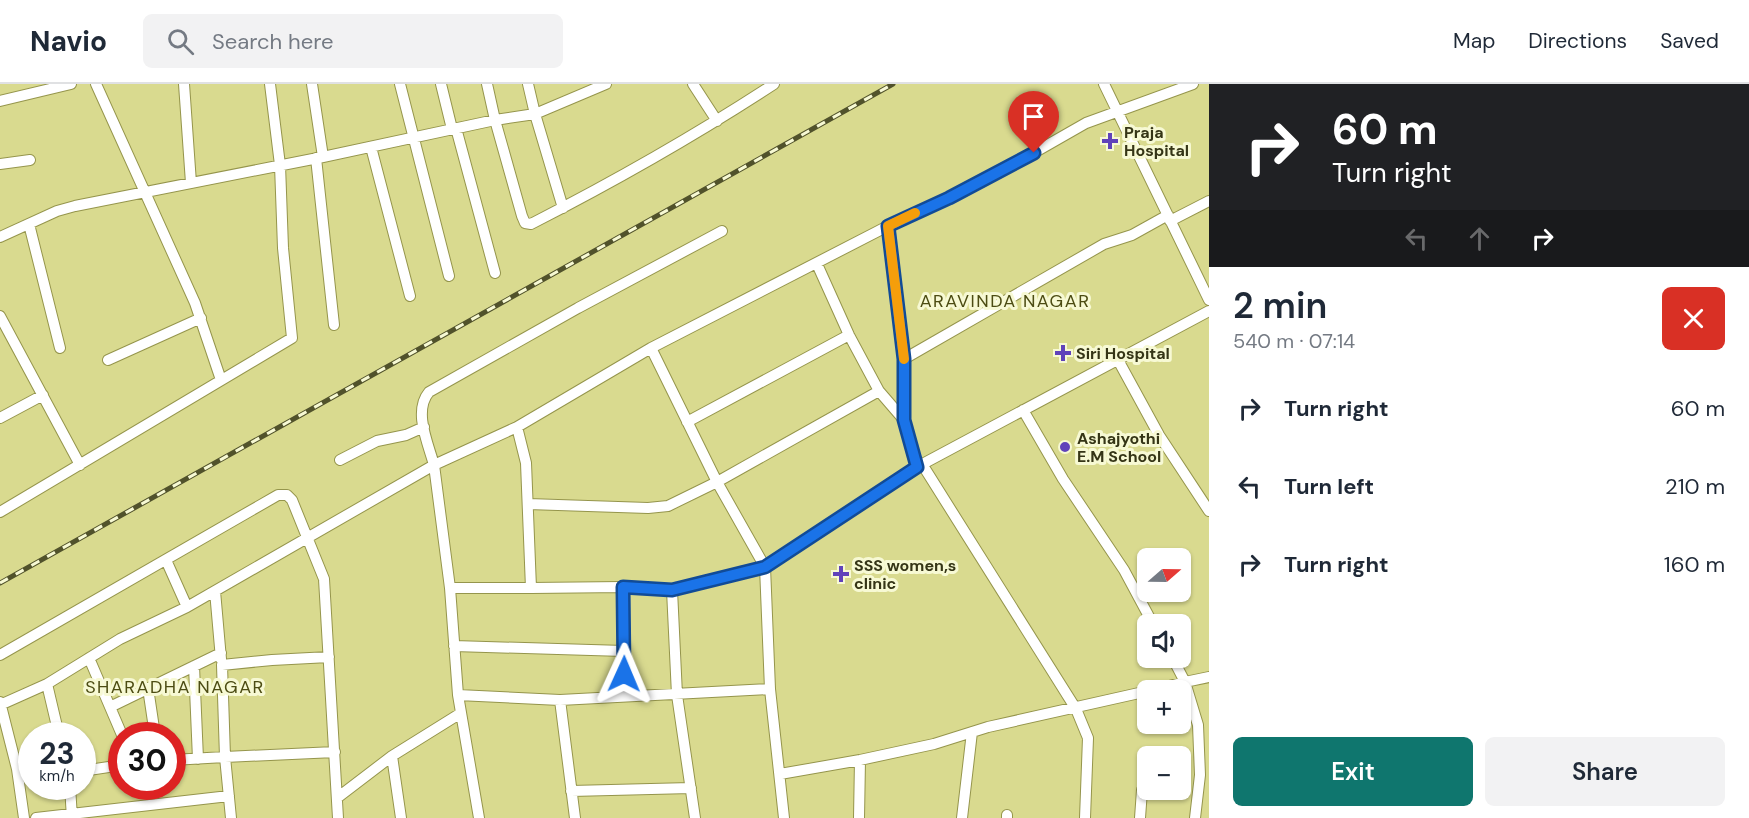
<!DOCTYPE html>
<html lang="en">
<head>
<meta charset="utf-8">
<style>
	:root { --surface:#fff; --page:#f2f2f3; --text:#1f2937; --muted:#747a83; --line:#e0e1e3; --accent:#0f766e }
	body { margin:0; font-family:"DM Sans",sans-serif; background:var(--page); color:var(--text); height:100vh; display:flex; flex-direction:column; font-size:22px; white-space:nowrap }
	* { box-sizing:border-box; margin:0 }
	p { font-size:20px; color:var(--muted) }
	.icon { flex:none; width:33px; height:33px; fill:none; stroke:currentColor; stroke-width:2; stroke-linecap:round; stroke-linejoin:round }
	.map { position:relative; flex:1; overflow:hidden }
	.details { display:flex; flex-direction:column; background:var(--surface); width:540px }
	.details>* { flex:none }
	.hud { background:#202124; color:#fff; overflow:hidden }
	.needle { width:39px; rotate:70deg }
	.controls { position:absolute; left:1137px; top:464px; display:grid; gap:12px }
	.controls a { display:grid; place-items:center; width:54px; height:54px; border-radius:9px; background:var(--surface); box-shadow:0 2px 4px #0004; font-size:30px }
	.speed { position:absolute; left:18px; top:638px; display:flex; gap:12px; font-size:30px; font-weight:700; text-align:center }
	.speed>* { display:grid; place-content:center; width:78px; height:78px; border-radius:50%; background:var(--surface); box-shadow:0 2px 4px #0004; line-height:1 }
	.speed small { font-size:15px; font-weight:400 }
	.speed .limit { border:9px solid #d22; background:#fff; color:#111 }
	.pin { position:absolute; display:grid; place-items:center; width:51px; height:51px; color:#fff; margin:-62px -26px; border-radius:50% 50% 50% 0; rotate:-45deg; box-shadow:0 0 6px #0007 }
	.pin .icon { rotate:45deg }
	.me { position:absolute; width:66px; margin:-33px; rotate:1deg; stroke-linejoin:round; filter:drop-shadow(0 0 4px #0008) }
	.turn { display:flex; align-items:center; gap:21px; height:126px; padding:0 24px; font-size:27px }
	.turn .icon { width:78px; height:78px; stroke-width:2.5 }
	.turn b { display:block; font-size:42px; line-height:51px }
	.lanes { display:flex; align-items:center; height:57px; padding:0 24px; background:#0003; justify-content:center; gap:30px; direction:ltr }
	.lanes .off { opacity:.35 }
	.round { display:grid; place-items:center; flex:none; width:63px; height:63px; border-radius:9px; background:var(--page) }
	.overview { display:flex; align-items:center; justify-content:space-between; height:102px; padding:0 24px }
	h1 { font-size:36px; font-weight:600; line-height:45px }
	.cta { display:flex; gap:12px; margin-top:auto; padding:12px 24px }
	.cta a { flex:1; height:69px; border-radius:9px; background:var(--accent); color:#fff; font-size:24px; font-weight:600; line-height:69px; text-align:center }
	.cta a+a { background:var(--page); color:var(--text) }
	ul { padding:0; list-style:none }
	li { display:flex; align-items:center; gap:18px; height:78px; padding:0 24px }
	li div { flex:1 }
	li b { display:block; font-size:22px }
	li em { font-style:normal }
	header { display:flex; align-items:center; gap:36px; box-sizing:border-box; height:84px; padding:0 30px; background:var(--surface); border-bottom:2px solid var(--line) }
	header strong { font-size:28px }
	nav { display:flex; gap:33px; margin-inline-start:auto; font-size:21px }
	.search { width:420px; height:54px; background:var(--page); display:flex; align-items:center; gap:15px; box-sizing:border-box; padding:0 21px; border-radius:9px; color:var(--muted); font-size:22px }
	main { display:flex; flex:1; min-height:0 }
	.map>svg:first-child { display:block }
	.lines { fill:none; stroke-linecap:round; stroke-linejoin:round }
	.minor-casing { stroke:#95954c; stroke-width:12 }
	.minor { stroke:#fff; stroke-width:10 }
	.rail-casing { stroke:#51522b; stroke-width:5 }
	.rail { stroke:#f7f9d4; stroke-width:3; stroke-dasharray:9; stroke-linecap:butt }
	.route-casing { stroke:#114b97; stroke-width:15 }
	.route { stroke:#1a73e8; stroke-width:10 }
	.slow { stroke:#f59e0b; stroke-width:10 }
	.poi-dot { fill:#6042ba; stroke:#f7f9d4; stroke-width:2 }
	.labels { text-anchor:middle; stroke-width:6; stroke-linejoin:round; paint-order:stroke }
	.poi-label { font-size:16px; font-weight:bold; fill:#353516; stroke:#f7f9d4; text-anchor:start }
	.neighbourhood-label { font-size:18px; letter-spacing:1.5px; fill:#4c4c13; stroke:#f7f9d4 }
</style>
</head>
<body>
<header>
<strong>Navio</strong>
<div class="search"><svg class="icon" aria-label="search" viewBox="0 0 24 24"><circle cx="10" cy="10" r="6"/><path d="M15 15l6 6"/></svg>Search here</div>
<nav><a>Map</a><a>Directions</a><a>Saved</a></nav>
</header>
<main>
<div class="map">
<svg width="1209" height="734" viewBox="0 0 1209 734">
	<rect width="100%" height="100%" fill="#d9da8f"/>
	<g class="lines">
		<!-- minor casing -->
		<g class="minor-casing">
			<path id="minor" d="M96 0 195 219 221 296
				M184 0 191 99
				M312 0 323 73
				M400 0 449 192
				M441 0 452 45
				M528 0 535 30 495 36 522 132 525 139 531 140C615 97 696 51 774 0
				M693 0 717 37
				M1104 0 1209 216
				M0 17 71 0
				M456 44 495 189
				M371 63 410 212
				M316 74 334 241
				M0 80 30 76
				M563 124 535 30 606 0
				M1170 137 1209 117
				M29 140 60 264
				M888 142 949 114 1016 79 1086 39 1193 0
				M722 147 578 224 429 308C413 327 428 359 434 381L517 343 651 264 888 142 904 275V336L917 383
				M0 153 57 127 75 122 323 73 495 36 487 0
				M817 180 849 251 879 307 904 336
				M0 232 80 381
				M904 275 1104 160 1132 151 1168 131
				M108 276 201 234
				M1118 276 1159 351 1209 427
				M1023 326 1063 395 1124 486 1153 540
				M0 334 43 311
				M687 338 849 251
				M517 343 526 379 531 504 623 503V613
				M340 376 377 357 406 351 424 343
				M922 380 1076 625 1088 654 1085 734
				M528 420 648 424 668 422 717 398 879 307
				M0 428 292 254 283 164 280 81 270 0
				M166 476 187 523
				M623 503 672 506 765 483 717 398 651 264
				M450 504H531
				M672 506 677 611 695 734
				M215 507 221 575
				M454 562 624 567
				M0 571 278 411H287L292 416 324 495 338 734
				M89 574 122 651
				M194 582 198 675
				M47 600 120 555 187 523 434 381 450 504 458 611 479 734
				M148 604 155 651
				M1153 606 1185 598 1172 573
				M458 611 560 616 770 605
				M560 616 575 734
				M0 618 17 685 24 734
				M0 621 47 600 59 651
				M110 623 221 569
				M172 676 225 673 222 581 272 576 329 573
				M82 687 122 681
				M780 690 860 676 934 660 988 643 1148 607
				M70 702 72 734
				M571 707 691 704
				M337 714 392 672
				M1007 731V734
				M36 734 229 712
				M231 734 225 673 335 668
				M401 734 392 672 461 629
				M784 734 770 605 765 483 917 383 1209 227
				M859 734 860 676
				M962 734 972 648
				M1140 734 1142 706
				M1195 734 1200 691 1198 641 1185 598 1209 593"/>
		</g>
		<!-- minor -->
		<use href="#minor" class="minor"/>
		<!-- rail casing -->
		<g class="rail-casing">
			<path id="rail" d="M0 499 893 0"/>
		</g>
		<!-- rail -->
		<use href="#rail" class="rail"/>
	</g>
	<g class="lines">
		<!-- route casing -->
		<g class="route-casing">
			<path id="route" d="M624 590 623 503 672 506 765 483 917 383 904 336V275L888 142 949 114 1034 69"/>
		</g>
		<!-- route -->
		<use href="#route" class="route"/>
		<!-- slow -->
		<path class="slow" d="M904 275 888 142 915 129"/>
	</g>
	<!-- markers -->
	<g class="poi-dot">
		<path d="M1107 48h6v6h6v6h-6v6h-6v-6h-6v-6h6z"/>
		<path d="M1060 260h6v6h6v6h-6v6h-6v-6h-6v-6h6z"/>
		<circle cx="1065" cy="363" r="6"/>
		<path d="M838 481h6v6h6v6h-6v6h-6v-6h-6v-6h6z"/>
	</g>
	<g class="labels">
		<!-- poi labels -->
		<g class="poi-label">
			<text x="1124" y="54">Praja<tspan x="1124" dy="18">Hospital</tspan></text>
			<text x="1076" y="275">Siri Hospital</text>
			<text x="1077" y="360">Ashajyothi<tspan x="1077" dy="18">E.M School</tspan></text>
			<text x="854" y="487">SSS women,s<tspan x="854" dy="18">clinic</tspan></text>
		</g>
		<!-- neighbourhood labels -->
		<g class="neighbourhood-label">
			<text x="1005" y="223">ARAVINDA NAGAR</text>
			<text x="175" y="609">SHARADHA NAGAR</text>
		</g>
	</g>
</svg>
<div class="controls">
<a><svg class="needle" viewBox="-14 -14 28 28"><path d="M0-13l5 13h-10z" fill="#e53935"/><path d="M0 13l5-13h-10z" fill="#747a83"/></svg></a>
<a><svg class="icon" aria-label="sound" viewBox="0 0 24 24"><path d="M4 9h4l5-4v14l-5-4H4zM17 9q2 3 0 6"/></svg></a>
<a>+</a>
<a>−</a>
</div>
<div class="speed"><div>23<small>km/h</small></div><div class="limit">30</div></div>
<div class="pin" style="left:1034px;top:69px;background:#d93025"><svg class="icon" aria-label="arrive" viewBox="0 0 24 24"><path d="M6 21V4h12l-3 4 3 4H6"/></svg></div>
<svg class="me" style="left:624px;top:590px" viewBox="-20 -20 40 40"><path d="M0-17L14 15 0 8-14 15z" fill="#1a73e8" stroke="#fff" stroke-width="4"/></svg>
</div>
<section class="details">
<div class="hud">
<div class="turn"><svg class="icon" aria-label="right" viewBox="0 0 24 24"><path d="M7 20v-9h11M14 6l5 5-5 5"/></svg><div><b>60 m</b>Turn right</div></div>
<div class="lanes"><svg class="icon off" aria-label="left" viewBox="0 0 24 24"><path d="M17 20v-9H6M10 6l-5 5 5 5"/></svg><svg class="icon off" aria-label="ahead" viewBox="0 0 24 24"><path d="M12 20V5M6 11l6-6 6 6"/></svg><svg class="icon" aria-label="right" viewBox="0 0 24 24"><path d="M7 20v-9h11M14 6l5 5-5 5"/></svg></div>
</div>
<div class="overview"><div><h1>2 min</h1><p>540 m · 07:14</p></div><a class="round" style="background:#d93025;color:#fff"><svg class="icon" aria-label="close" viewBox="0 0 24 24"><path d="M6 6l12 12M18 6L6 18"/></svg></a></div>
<ul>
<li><svg class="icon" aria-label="right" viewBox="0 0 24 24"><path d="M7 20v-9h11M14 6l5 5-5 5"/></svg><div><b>Turn right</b></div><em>60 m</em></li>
<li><svg class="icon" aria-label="left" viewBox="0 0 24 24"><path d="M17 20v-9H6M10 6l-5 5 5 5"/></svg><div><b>Turn left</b></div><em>210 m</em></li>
<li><svg class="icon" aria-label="right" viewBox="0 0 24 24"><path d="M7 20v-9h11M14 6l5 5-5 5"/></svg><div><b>Turn right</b></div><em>160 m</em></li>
</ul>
<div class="cta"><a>Exit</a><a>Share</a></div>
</section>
</main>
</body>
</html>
